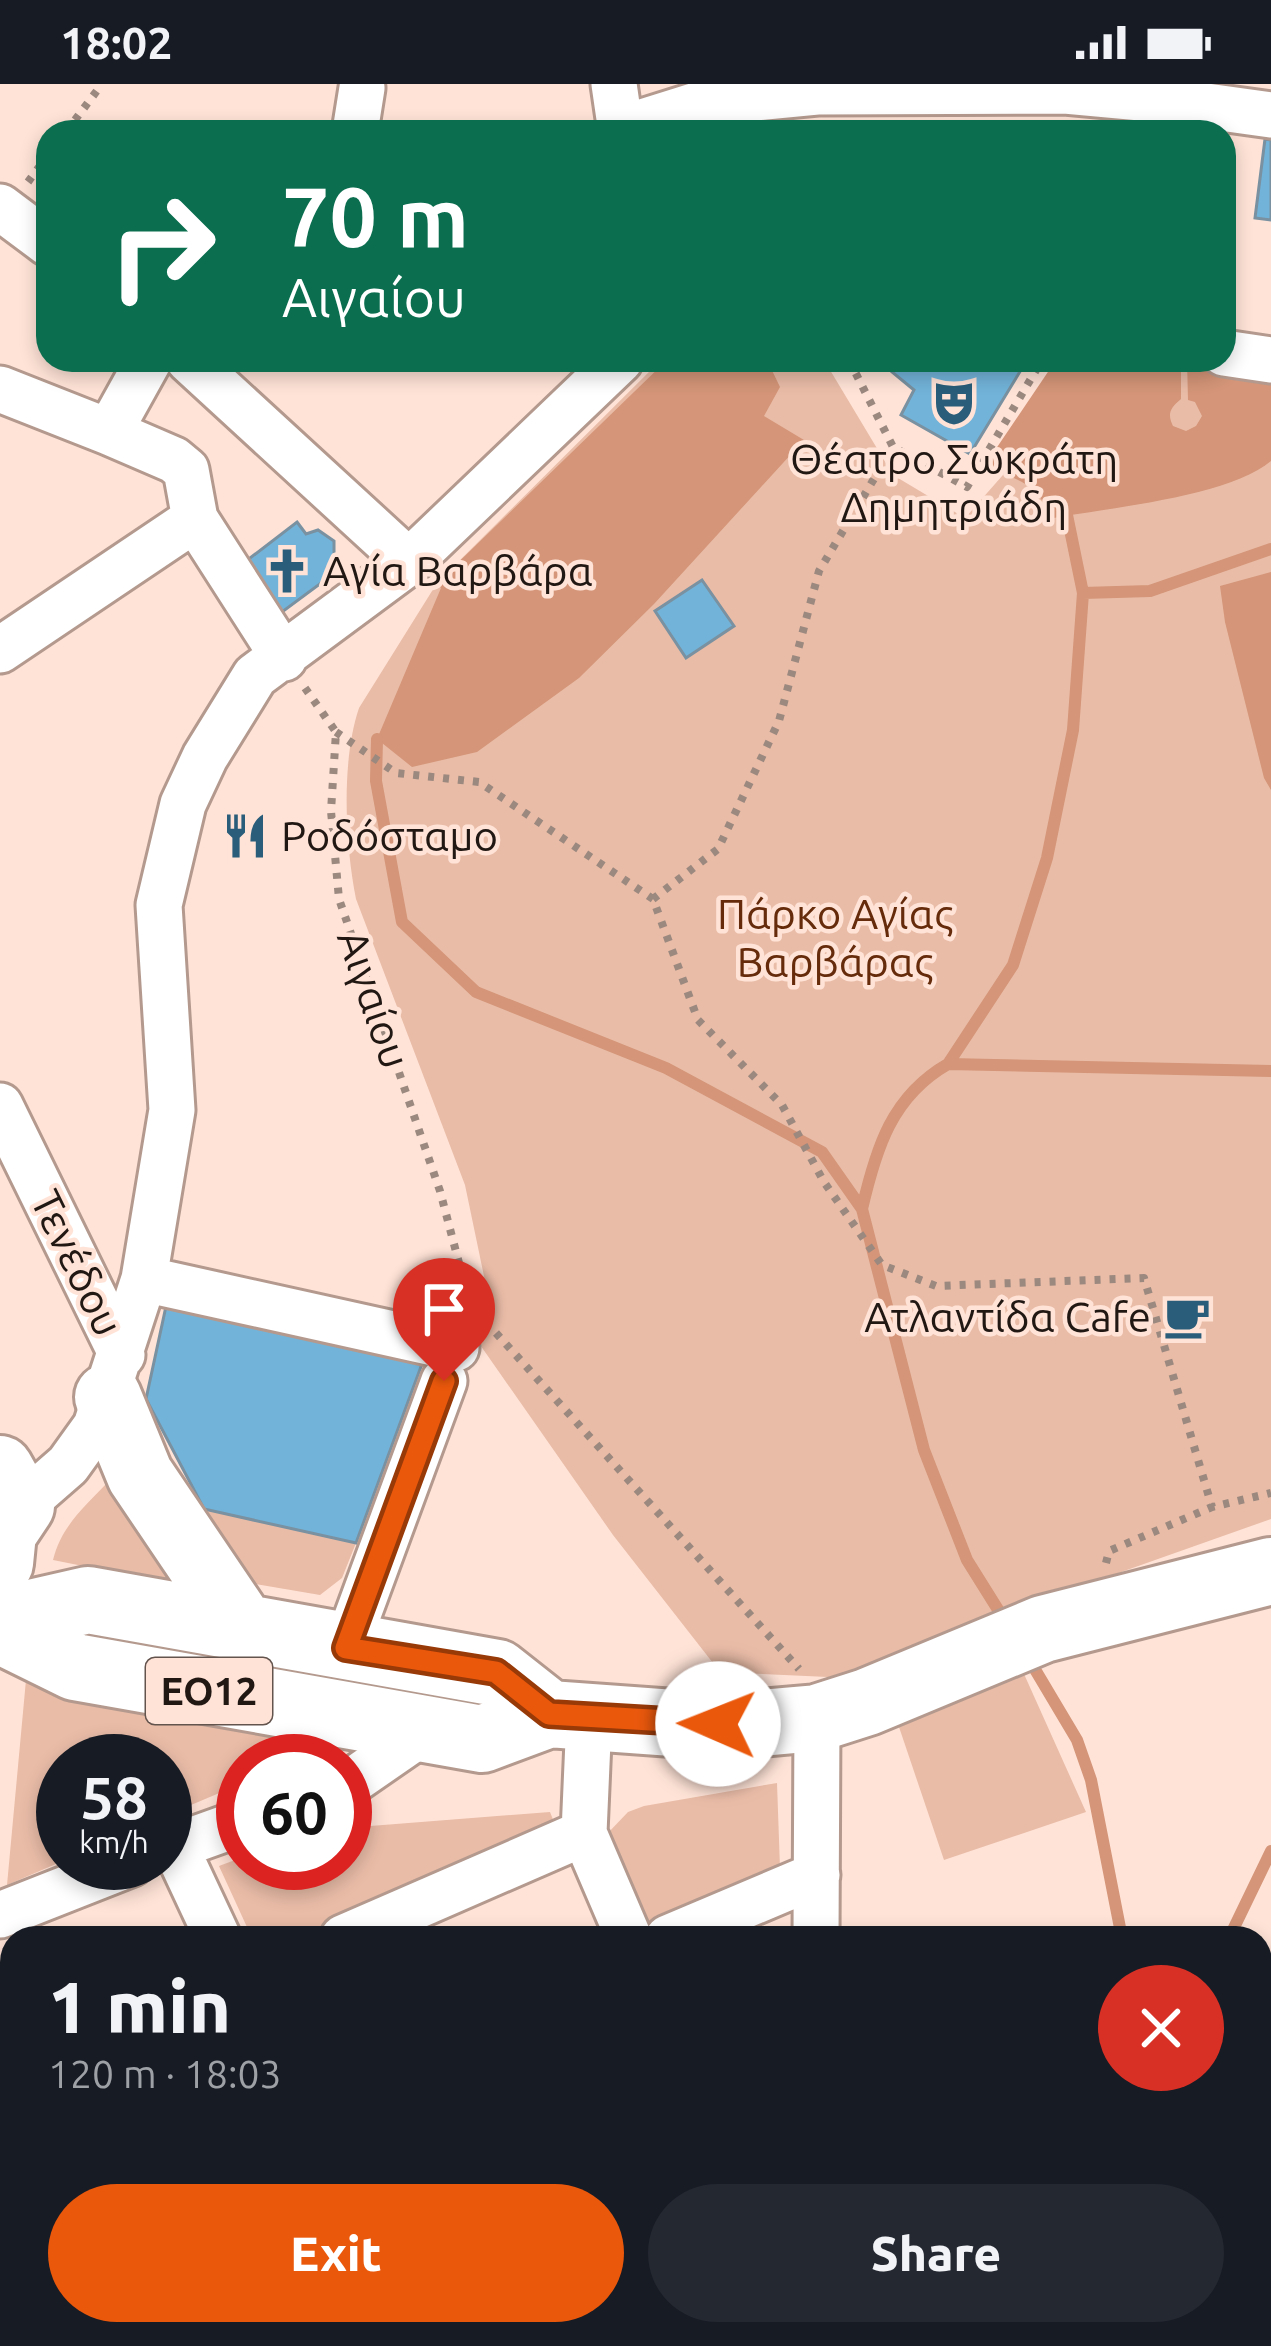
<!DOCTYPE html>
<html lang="en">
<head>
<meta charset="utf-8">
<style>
	:root { --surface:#171b24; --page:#242831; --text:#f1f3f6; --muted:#9ea1a6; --accent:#ea580c }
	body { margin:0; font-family:Ubuntu,sans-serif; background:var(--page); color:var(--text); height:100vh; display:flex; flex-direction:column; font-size:45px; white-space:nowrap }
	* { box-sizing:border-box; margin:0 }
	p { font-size:39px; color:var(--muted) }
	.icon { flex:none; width:66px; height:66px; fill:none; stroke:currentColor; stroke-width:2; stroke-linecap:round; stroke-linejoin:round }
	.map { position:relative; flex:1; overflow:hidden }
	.sheet { position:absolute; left:0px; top:1842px; width:1272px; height:420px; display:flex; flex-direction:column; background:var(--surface); border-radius:36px 36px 0 0; box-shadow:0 6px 18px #0003 }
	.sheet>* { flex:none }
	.banner { position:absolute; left:36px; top:36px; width:1200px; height:252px; border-radius:36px; box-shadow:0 6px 18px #0003; background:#0b6e4f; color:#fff; overflow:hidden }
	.speed { position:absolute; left:36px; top:1650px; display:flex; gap:24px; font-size:60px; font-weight:700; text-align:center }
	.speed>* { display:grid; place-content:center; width:156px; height:156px; border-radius:50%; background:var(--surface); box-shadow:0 6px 18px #0003; line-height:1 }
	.speed small { font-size:30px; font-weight:400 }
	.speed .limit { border:18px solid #d22; background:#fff; color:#111 }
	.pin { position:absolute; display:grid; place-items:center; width:102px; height:102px; color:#fff; margin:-123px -51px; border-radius:50% 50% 50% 0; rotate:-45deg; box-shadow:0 0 12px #0007 }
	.pin .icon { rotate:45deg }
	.me { position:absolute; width:132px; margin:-66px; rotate:271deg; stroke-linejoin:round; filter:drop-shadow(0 0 9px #0008) }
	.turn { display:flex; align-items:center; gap:42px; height:252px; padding:0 48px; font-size:54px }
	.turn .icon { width:156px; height:156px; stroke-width:2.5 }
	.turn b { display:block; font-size:84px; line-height:102px }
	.round { display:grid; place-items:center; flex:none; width:126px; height:126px; border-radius:63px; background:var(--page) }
	.head { display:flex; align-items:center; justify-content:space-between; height:204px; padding:0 48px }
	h1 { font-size:72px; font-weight:800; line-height:90px }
	.action { display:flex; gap:24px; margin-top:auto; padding:24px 48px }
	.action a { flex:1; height:138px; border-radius:72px; background:var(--accent); color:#fff; font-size:48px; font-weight:800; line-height:138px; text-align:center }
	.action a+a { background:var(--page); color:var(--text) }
	.status { display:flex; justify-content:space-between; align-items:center; height:84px; padding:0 60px; background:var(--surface); direction:ltr }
	.status svg { height:33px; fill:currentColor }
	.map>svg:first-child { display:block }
	.green { fill:#e9bca7 }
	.water { fill:#d49578 }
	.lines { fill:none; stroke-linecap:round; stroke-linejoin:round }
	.stream { stroke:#d49578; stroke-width:12 }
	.building { fill:#72b3d9; stroke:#7991a0; stroke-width:3 }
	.street-casing { stroke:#b49a8e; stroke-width:51 }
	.secondary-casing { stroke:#b49a8e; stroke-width:72 }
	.primary-casing { stroke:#b49a8e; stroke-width:72 }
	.path { stroke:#9b887f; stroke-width:8; stroke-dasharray:6 9; stroke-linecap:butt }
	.street { stroke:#fff; stroke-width:45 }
	.secondary { stroke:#fff; stroke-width:66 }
	.primary { stroke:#fff; stroke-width:66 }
	.route-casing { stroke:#983908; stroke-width:30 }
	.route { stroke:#ea580c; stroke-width:21 }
	.labels { text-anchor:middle; stroke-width:9; stroke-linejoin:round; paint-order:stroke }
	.shield { fill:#ffe3d7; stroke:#64544e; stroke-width:3 }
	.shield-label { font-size:39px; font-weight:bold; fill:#211713 }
	.poi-label { font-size:42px; fill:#211713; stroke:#ffe3d7; text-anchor:start }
	.park-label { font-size:42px; fill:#652b0b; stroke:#ffe3d7 }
	.street-label { font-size:42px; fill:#211713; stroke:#ffe3d7 }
</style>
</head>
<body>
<div class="status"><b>18:02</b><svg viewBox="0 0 49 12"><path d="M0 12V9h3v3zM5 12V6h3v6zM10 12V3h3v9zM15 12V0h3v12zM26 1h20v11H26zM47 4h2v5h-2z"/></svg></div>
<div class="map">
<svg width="1271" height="2262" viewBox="0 0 1271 2262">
	<rect width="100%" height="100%" fill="#ffe3d7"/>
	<!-- green -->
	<path class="green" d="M661 276H824L893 391 965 434 1010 383 1081 276H1271V1435L1008 1528 850 1594 720 1588 613 1451 476 1255 485 1197 465 1101 356 815C345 760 341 677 359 624L437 499Z
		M107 1399 173 1500 53 1476C61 1443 84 1423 107 1399Z
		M204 1425 356 1459 342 1494 320 1511 250 1499 233 1487Z
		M27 1585 269 1651 271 1677H243V1699L165 1732V1677H63V1777L7 1801Z
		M1024 1590 1086 1728 944 1776 899 1643Z
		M777 1699 780 1784 637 1847 607 1750 628 1728 644 1722Z
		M550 1728 556 1743 298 1854H252L219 1782 243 1773V1779H345V1744Z"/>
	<!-- water -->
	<path class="water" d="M667 276H767L780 303 764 332 804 356 654 520 579 594 477 668 412 683 377 655 441 504 437 499Z
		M1056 276H1181V315C1170 324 1167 330 1173 342L1186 347 1196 342 1202 332 1195 318 1188 316 1187 276 1271 284V377C1229 413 1106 424 1048 435 1043 398 1013 396 985 381Z
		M1271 488V706L1264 694 1225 538 1220 502Z"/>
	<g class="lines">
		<!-- stream -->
		<path class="stream" d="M1083 509 1150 507 1271 465
			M377 655 376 697 402 838 476 908 666 984 822 1068 862 1125 924 1366 967 1476 1007 1540
			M948 980 1013 881 1047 774 1073 646 1083 509 1067 431
			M862 1125C876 1064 892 1012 948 980L1271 987
			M1027 1572 1077 1656 1091 1696 1122 1854
			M1229 1854 1271 1767
			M1036 2262 1041 2250"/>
	</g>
	<!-- building -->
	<path class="building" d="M1265 55 1271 56V136L1255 134Z
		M899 276H1027L970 370 901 331 914 306 892 288Z
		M297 438 306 450 318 446 334 457V475L327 484 332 491 278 531 241 481Z
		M702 496 734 542 686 574 655 527Z
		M168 1213 426 1269 356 1459 204 1425 146 1315Z"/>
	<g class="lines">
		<!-- street casing -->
		<g class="street-casing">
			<path id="street" d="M614 0 621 48
				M620 45 703 19 817 8 1065 7 1163 16 1271 31
				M355 48 362 4
				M0 123 48 159
				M1224 269 1271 276
				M189 276 409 478
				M0 305 109 348 174 376 186 386 195 435 284 574
				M109 348 149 276
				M0 566 195 435
				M0 1022 122 1271
				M144 1195 456 1264
				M21 1422 68 1381 96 1342 144 1195 172 1026 159 821 183 720 205 673 255 592 409 478 620 276
				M346 1563 444 1297
				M345 1702 426 1646
				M584 1749 629 1854
				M175 1762 218 1854
				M165 1766 243 1738
				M0 1831 132 1779
				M343 1854 584 1749 589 1634
				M668 1854 817 1791
				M816 1854 817 1634
				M407 2250 413 2262
				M451 2262 482 2250
				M807 2262 808 2250"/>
		</g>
		<!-- secondary casing -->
		<g class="secondary-casing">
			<path id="secondary" d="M0 1385 21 1422 3 1449 0 1479
				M0 2120 12 2194
				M21 2250 23 2262"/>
		</g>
		<!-- primary casing -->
		<g class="primary-casing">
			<path id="primary" d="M108 1313 140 1391 244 1545
				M0 1536 88 1516 497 1589 549 1630
				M0 1546 75 1583 482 1655 549 1630 687 1640H749L817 1634 867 1618 1043 1545 1271 1487
				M1268 2262 1271 2256"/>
		</g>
		<!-- path -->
		<path class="path" d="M66 48 102 0
			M28 98 48 71
			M849 276 893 363 967 403 1042 276
			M305 604 336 648 331 727 339 815 440 1107 459 1179 465 1225
			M336 648 396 689 479 698 653 815 698 936 782 1021 824 1098 882 1181 936 1202 1144 1194 1212 1423 1271 1409
			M653 815 718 765 779 637 819 487 893 363
			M496 1249 799 1585
			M1106 1479 1109 1467 1212 1423"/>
		<!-- street -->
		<use href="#street" class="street"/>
		<!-- secondary -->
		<use href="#secondary" class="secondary"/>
		<!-- primary -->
		<use href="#primary" class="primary"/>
	</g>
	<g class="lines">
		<!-- route casing -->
		<g class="route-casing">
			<path id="route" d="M444 1297 346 1564 496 1588 549 1630 718 1640"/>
		</g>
		<!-- route -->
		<use href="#route" class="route"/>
	</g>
	<!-- icons -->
	<defs>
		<g id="theatre-bare" transform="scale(3.6)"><path d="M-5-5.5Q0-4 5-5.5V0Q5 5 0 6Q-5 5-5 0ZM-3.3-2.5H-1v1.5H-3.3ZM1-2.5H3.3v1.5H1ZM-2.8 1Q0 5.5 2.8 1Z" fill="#295d79" stroke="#ffe3d7" stroke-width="2.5" paint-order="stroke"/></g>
		<g id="church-bare" transform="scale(3.6)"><path d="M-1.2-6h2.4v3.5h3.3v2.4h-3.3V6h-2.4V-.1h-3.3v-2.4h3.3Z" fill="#295d79" stroke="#ffe3d7" stroke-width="2.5" paint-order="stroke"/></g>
		<g id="restaurant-bare" transform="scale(3.6)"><path d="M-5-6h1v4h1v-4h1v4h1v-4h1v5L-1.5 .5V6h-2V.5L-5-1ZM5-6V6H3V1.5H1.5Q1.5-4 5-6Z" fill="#295d79" stroke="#ffe3d7" stroke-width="2.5" paint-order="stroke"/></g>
		<g id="cafe-bare" transform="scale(3.6)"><path d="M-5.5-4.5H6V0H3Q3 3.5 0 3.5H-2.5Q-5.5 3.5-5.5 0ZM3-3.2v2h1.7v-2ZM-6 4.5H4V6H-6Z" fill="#295d79" stroke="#ffe3d7" stroke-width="2.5" paint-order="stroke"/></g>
	</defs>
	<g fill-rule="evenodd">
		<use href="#theatre-bare" x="954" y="319"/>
		<use href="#church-bare" x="287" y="487"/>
		<use href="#restaurant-bare" x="245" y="752"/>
		<use href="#cafe-bare" x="1187" y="1233"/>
	</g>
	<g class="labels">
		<!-- shield labels -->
		<rect class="shield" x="146" y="1574" width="126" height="66" rx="9"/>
		<g class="shield-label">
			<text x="209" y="1621">ΕΟ12</text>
		</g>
		<!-- poi labels -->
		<g class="poi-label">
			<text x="954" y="390" text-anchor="middle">Θέατρο Σωκράτη<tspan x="954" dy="48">Δημητριάδη</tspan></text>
			<text x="323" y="502">Αγία Βαρβάρα</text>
			<text x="281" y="767">Ροδόσταμο</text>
			<text x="1151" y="1248" text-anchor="end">Ατλαντίδα Cafe</text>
		</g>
		<!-- park labels -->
		<g class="park-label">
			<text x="835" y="845">Πάρκο Αγίας<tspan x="835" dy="48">Βαρβάρας</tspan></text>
		</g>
		<!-- street labels -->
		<g class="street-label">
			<text transform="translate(374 915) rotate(71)" y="15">Αιγαίου</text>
			<text transform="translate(77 1179) rotate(64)" y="15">Τενέδου</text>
		</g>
	</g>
</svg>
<div class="speed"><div>58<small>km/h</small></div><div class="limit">60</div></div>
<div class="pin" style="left:444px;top:1297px;background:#d93025"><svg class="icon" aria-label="arrive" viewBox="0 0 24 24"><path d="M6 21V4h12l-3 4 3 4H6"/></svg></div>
<svg class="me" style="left:718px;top:1640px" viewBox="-20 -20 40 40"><circle r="19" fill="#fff"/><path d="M0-13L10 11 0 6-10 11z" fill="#ea580c"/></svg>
<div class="banner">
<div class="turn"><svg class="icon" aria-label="right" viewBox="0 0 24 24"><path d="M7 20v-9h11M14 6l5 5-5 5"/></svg><div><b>70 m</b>Αιγαίου</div></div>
</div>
<section class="sheet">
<div class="head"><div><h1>1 min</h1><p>120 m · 18:03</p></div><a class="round" style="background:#d93025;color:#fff"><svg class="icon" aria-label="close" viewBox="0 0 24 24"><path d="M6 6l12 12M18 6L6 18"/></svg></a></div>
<div class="action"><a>Exit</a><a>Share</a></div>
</section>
</div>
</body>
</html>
